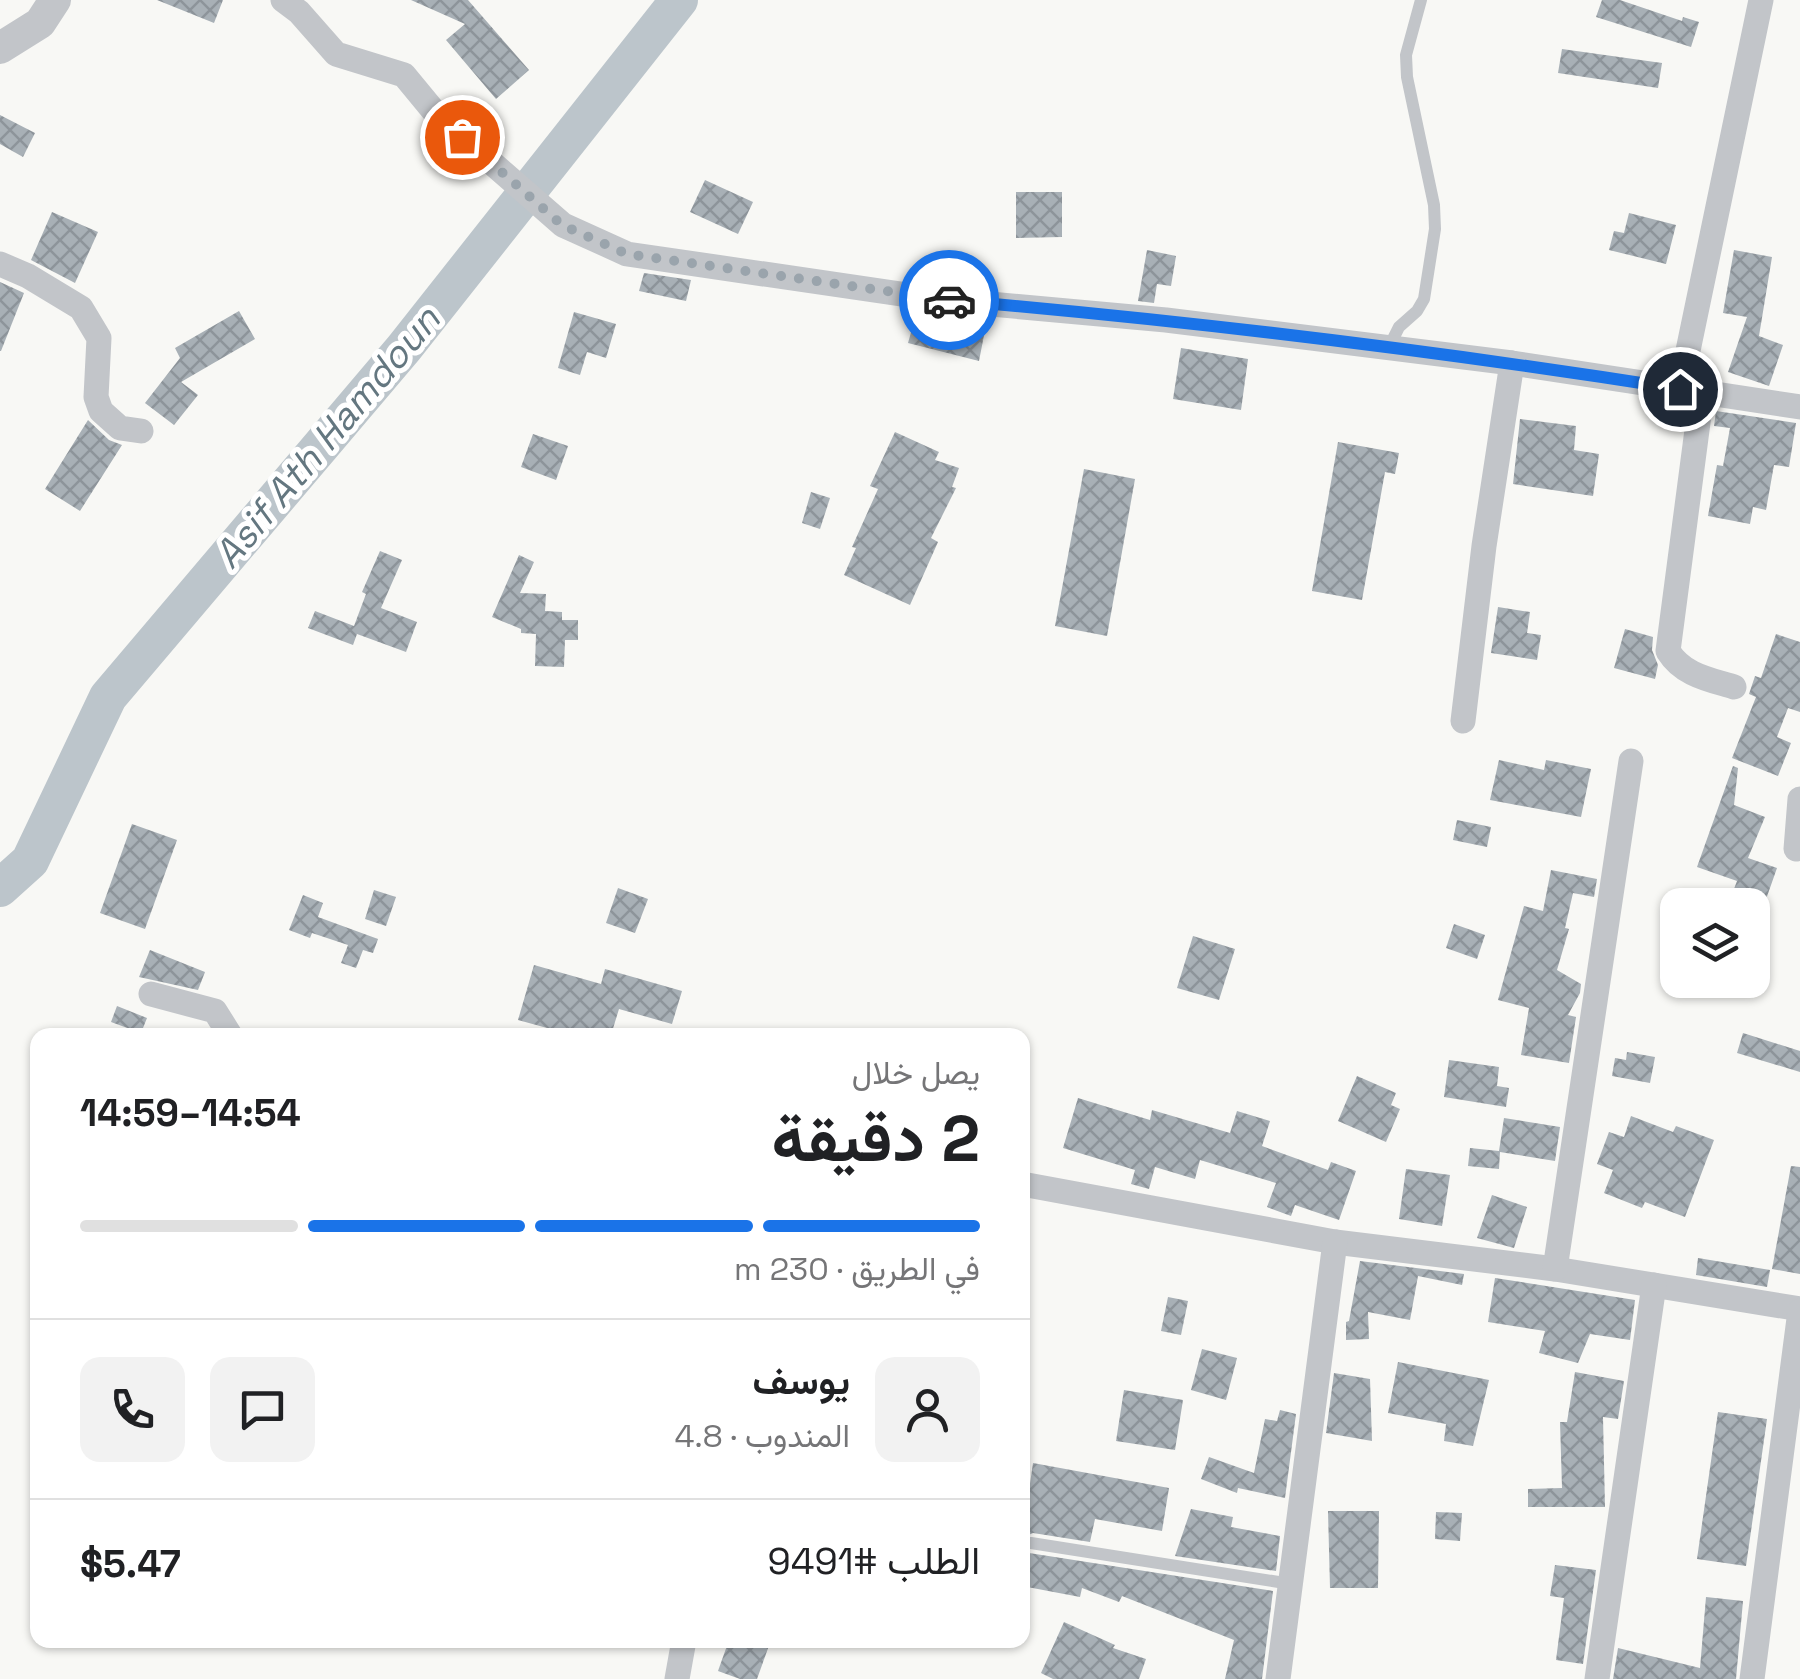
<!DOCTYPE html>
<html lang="ar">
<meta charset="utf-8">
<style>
:root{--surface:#fff;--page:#f2f2f2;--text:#202124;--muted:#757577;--line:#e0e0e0;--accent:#1a73e8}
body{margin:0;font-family:"Space Grotesk",Vazirmatn,sans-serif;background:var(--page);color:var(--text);direction:rtl;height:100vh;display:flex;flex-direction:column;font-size:38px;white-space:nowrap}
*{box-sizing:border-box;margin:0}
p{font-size:32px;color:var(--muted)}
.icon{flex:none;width:55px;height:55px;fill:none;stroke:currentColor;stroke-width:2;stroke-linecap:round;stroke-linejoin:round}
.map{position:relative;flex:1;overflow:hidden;direction:ltr}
.side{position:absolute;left:30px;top:1028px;width:1000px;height:620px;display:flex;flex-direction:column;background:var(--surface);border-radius:20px;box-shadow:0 2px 8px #0004;direction:rtl}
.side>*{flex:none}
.tools{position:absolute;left:1660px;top:888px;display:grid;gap:20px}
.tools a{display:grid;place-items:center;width:110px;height:110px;border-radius:20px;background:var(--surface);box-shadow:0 2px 8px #0004;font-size:50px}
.pin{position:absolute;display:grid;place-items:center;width:85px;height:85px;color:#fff;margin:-42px;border:5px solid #fff;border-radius:50%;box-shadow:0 2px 10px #0007}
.courier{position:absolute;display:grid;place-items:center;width:100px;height:100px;margin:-50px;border:8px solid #1a73e8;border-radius:50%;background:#fff;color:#222;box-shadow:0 2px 12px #0007}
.overview em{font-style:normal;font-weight:700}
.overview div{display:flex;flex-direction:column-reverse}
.overview{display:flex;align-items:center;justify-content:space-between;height:170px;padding:0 50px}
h1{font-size:65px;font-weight:700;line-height:75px}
.bar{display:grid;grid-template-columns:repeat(4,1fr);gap:15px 10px;align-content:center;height:120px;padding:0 50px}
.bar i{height:12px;border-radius:8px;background:var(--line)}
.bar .on{background:var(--accent)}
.bar p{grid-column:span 4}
.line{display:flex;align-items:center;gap:25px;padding:0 50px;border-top:2px solid var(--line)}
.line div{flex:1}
.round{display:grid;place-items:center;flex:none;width:105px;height:105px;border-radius:20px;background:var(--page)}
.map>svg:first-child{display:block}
</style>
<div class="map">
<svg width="1800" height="1679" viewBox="0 0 1800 1679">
<defs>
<pattern id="building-cross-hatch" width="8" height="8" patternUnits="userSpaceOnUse" patternTransform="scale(2.5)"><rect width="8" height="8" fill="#a8b0b6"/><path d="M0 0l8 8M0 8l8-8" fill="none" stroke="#8d949a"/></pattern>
</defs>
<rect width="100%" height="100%" fill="#f8f8f5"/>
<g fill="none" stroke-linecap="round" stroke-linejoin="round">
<!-- river -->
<polyline stroke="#bcc5cb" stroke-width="38" points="0,888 30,861 108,697 404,348 679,0"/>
</g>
<!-- building -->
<g fill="url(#building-cross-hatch)">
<polygon points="157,0 223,0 214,23"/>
<polygon points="411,0 468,0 529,70 496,99 446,40 465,24"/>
<polygon points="1602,0 1620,0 1682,21 1683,17 1699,22 1691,47 1596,17"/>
<polygon points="1562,49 1662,63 1658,88 1558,73"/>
<polygon points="0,115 35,133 23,157 0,144"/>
<polygon points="705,180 753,202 738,234 690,212"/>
<polygon points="1016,192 1062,192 1062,237 1016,238"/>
<polygon points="52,212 98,232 75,283 31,260"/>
<polygon points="1629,213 1676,225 1666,264 1609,250 1614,231 1624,233"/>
<polygon points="1147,250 1176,256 1171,286 1157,284 1154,303 1138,301"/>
<polygon points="1734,250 1772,257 1759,336 1783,345 1769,386 1728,372 1747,317 1723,313"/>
<polygon points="644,273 691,280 686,301 639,291"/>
<polygon points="0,282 24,293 1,351 0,351"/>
<polygon points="239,311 255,339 181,382 198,395 174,425 145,403 180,358 175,348"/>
<polygon points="574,312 616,324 606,358 587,352 580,375 558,368"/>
<polygon points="916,315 935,320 936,315 987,320 979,361 908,343"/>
<polygon points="1181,348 1248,359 1241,410 1173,399"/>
<polygon points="1716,411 1796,423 1789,467 1774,465 1766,510 1753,507 1750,524 1708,516 1717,465 1723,466 1730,428 1714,426"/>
<polygon points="1520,419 1576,426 1574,450 1599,454 1593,496 1513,484"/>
<polygon points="88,420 109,440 122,445 80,511 45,489"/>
<polygon points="895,432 939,452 935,460 959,468 952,487 956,488 931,538 938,542 910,605 844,575 856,548 852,547 878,489 870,486"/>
<polygon points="533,434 568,446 556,480 521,467"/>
<polygon points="1338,442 1399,453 1395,474 1385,472 1362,600 1312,591"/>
<polygon points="1084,469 1135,479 1107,636 1055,626"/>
<polygon points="811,492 830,498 820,529 802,523"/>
<polygon points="380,551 402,560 381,608 417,622 406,652 357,634 353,645 308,628 315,611 354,626 366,594 362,592"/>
<polygon points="519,555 534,562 520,593 546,594 545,611 562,612 562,620 578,620 578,640 565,640 564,667 535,666 536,634 521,633 521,629 492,617"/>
<polygon points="1498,607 1530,612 1527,633 1541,635 1537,660 1491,653"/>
<polygon points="1625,629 1653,637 1652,650 1658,665 1655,679 1614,668"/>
<polygon points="1776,634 1800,642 1800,712 1788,708 1777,737 1791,743 1778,776 1732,758 1756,697 1749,694 1755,676 1761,678"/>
<polygon points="1499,760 1544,770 1546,760 1591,769 1581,817 1490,800"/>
<polygon points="1733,766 1738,768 1734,805 1765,817 1748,858 1777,868 1764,905 1728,905 1737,881 1697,867"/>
<polygon points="1457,820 1491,827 1487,847 1453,840"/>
<polygon points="132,824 177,840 145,929 100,913"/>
<polygon points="1551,870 1597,879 1594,897 1573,893 1565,928 1569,929 1557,970 1581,984 1580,993 1568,1015 1576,1017 1569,1063 1521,1055 1529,1008 1498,1000 1524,906 1543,911"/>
<polygon points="618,888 648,899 635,933 606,923"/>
<polygon points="374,890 396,897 386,926 365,919"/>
<polygon points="303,895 323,903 318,917 378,939 373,953 363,950 356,968 341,963 348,945 312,933 310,938 289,930"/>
<polygon points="1454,924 1485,935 1477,959 1446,948"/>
<polygon points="1193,936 1235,949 1219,1000 1177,988"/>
<polygon points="150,950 205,972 198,990 139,977"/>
<polygon points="534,965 601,984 605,969 682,991 672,1024 619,1009 611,1035 557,1035 558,1031 518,1020"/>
<polygon points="117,1006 147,1018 141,1033 111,1022"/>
<polygon points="1743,1033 1800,1051 1800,1072 1737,1053"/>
<polygon points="1627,1052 1655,1057 1650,1083 1612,1076 1615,1058 1626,1060"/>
<polygon points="1449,1060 1499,1067 1497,1086 1509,1088 1506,1107 1444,1097"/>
<polygon points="1357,1076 1396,1093 1391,1105 1400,1109 1386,1142 1338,1121"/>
<polygon points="1078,1098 1150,1120 1152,1110 1230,1133 1237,1111 1270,1121 1262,1146 1328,1170 1331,1162 1356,1171 1339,1220 1295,1205 1291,1216 1267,1207 1276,1183 1200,1160 1195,1179 1155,1167 1149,1189 1131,1184 1135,1170 1063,1148"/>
<polygon points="1631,1116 1673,1132 1676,1126 1714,1140 1685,1217 1645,1202 1642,1208 1604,1193 1613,1170 1597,1164 1609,1132 1624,1137"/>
<polygon points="1504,1118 1560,1127 1555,1161 1500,1152 1499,1169 1468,1166 1470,1148 1499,1151"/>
<polygon points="1791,1166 1800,1167 1800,1274 1772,1269"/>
<polygon points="1406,1169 1450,1175 1442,1226 1399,1219"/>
<polygon points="1492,1195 1527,1207 1514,1248 1477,1238"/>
<polygon points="1698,1258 1770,1270 1767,1287 1696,1275"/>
<polygon points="1360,1261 1464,1274 1462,1285 1418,1276 1410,1320 1368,1312 1369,1339 1346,1340 1346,1322 1349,1321"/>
<polygon points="1495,1278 1635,1300 1630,1340 1590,1334 1578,1363 1539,1353 1545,1331 1488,1322"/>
<polygon points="1168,1297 1188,1301 1181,1335 1161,1331"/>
<polygon points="1202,1349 1237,1358 1226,1400 1191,1390"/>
<polygon points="1398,1362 1489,1380 1473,1446 1444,1441 1446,1424 1388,1413"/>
<polygon points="1575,1372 1624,1381 1618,1419 1603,1417 1605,1507 1528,1507 1528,1489 1562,1488 1560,1422 1567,1422"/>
<polygon points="1334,1373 1370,1379 1372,1441 1326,1433"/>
<polygon points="1124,1390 1183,1400 1175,1450 1116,1441"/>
<polygon points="1280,1410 1296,1414 1285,1498 1238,1488 1237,1493 1201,1479 1209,1457 1254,1473 1265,1419 1277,1421"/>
<polygon points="1718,1412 1767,1419 1746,1566 1697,1559"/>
<polygon points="1033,1463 1169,1488 1162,1531 1095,1519 1090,1542 1033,1533 1022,1538"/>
<polygon points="1191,1509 1233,1517 1231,1527 1280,1536 1276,1571 1175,1556"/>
<polygon points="1328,1511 1379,1511 1378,1588 1330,1588"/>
<polygon points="1436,1512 1462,1513 1460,1541 1435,1539"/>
<polygon points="1022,1548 1029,1553 1273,1591 1262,1679 1225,1679 1234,1640 1122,1596 1119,1602 1082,1588 1080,1597 1022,1586"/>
<polygon points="1555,1565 1596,1570 1583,1664 1556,1660 1564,1598 1550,1596"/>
<polygon points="1706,1597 1743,1601 1736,1679 1613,1679 1618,1648 1700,1668"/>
<polygon points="1064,1622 1115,1645 1113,1648 1146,1659 1139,1679 1053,1679 1041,1673"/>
<polygon points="729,1640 771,1640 757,1679 740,1679 718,1671"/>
</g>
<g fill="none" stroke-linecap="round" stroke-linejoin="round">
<!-- service -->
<g stroke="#c2c5c9" stroke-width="12">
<polyline points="1389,347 1399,327 1417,311 1424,299 1435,229 1434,205 1407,77 1406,55 1421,0"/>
<polyline points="1031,1543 1291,1584"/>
</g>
<!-- minor -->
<g stroke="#c2c5c9" stroke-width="25">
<polyline points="283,0 299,12 336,54 404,75 437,115 563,225 627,254 935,299 1166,320 1512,363 1800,407"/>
<polyline points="0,264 28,276 81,308 99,338 96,397 101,411 120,428 141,431"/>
<polyline points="1680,389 1761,0"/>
<path d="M1702 392 1668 651C1683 675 1708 679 1734 687"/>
<polyline points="1463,721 1484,546 1512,363"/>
<polyline points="1796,849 1800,799"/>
<polyline points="151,994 215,1011 230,1035"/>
<polyline points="1022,1184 1335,1242 1555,1269 1800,1309"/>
<polyline points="1555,1269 1631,761"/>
<polyline points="677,1679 684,1640"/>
<polyline points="1278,1679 1335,1242"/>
<polyline points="1597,1679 1654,1285"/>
<polyline points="1752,1679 1800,1311"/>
</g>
<!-- tertiary -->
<polyline stroke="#c2c5c9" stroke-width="32" points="0,48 40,23 55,0"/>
</g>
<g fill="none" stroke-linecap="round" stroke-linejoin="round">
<!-- done -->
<polyline stroke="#9aa4ac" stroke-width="10" stroke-dasharray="0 18" points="462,137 562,225 627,254 949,300"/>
<!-- route -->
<path stroke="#1a73e8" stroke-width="12" d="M949 300C1194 321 1438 351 1680 389"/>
</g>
<g text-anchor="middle" stroke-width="10" stroke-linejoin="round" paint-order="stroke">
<!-- water labels -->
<g font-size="38" font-style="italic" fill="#647780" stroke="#fff">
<text transform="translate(327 437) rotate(-50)" y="13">Asif Ath Hamdoun</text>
</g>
</g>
</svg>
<div class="tools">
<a><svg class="icon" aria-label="layers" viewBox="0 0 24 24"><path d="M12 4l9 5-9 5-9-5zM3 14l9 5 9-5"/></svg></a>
</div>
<div class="pin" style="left:462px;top:137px;background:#ea580c"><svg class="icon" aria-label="bag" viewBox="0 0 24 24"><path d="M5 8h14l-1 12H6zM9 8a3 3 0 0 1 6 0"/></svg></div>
<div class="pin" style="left:1680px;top:389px;background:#1f2937"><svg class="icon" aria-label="home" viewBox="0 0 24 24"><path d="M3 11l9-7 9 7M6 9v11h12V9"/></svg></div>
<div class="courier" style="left:949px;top:300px"><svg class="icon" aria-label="car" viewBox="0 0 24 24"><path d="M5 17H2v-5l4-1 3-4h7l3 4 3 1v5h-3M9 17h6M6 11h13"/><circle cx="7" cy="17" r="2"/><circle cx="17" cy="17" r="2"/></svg></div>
<section class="side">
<div class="overview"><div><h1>2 دقيقة</h1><p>يصل خلال</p></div><em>14:54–14:59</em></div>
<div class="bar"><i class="on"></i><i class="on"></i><i class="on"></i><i></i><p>في الطريق · 230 m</p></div>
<div class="line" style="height:180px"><a class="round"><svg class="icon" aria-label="person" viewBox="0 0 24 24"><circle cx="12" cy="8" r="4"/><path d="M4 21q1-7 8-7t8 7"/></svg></a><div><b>يوسف</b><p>المندوب · 4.8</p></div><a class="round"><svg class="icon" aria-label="chat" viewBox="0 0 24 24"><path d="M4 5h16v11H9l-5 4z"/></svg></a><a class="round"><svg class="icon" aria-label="phone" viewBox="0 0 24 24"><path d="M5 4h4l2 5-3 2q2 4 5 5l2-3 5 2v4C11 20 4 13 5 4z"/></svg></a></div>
<div class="line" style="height:130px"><div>الطلب #9491</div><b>$5.47</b></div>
</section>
</div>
